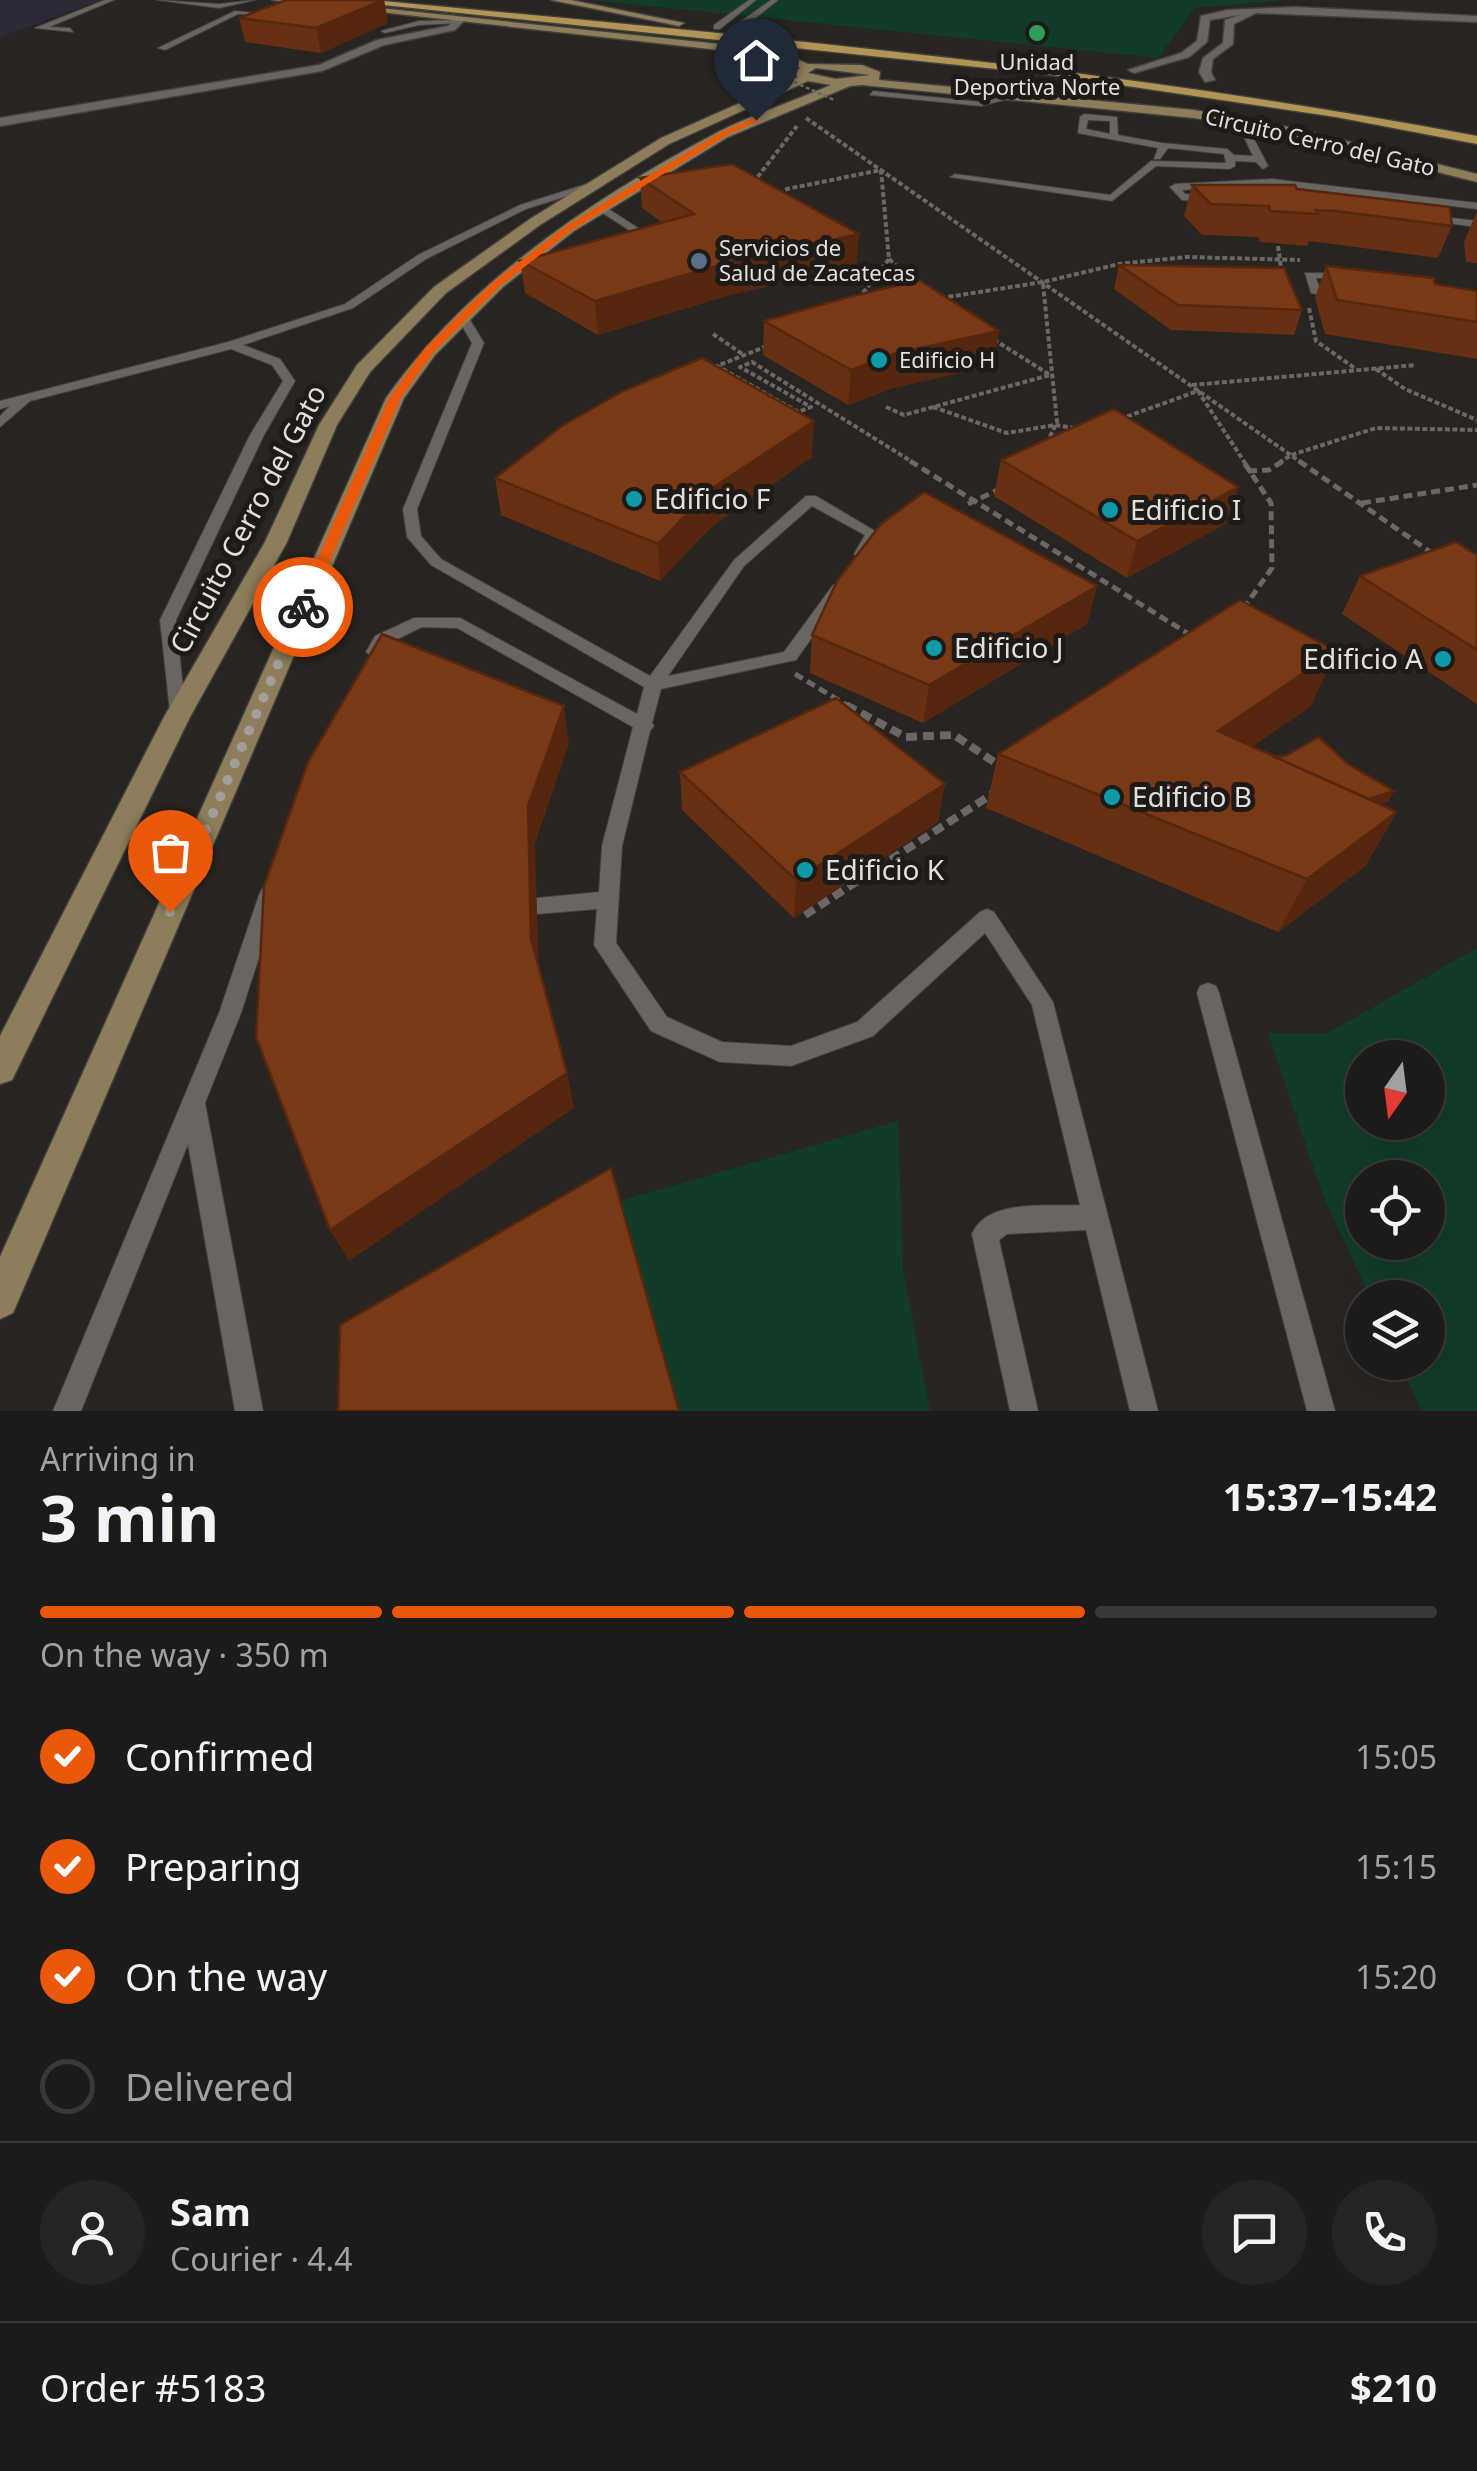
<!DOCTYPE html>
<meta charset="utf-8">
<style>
:root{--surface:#1d1b19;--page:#252422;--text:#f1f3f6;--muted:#a0a1a2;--line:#3b3938;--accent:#ea580c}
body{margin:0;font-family:"Noto Sans",sans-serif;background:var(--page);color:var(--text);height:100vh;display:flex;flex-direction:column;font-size:38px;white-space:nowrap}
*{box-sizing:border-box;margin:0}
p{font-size:32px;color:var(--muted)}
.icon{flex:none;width:55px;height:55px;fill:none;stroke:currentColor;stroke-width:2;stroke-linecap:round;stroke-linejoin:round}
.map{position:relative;height:1411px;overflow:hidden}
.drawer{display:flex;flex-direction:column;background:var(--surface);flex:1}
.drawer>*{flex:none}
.needle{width:65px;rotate:194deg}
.fabs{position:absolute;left:1345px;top:1040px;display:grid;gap:20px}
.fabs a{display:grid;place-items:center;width:100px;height:100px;border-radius:50%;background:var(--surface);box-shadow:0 10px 40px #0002,0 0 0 2px var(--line);font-size:50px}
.pin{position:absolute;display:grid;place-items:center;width:85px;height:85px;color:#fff;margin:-102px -42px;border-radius:50% 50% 50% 0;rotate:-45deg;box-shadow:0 0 10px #0007}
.pin .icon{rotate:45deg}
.courier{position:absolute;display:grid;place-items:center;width:100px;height:100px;margin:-50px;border:8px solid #ea580c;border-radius:50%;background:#fff;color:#222;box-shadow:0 2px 12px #0007}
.headline em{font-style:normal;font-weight:700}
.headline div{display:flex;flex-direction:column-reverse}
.headline{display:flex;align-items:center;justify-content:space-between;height:170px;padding:0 40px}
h1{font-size:65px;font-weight:700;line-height:75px}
.bar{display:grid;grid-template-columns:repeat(4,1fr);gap:15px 10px;align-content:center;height:120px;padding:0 40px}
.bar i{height:12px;border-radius:8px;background:var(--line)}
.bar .active{background:var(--accent)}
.bar p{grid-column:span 4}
.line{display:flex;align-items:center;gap:25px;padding:0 40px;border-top:2px solid var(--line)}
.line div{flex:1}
.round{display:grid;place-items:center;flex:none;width:105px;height:105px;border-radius:52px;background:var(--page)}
ol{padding:0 40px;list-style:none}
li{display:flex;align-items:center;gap:30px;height:110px}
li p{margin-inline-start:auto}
li .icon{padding:10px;border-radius:50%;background:var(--accent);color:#fff;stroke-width:4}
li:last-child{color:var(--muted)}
li i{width:55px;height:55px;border:5px solid var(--line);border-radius:50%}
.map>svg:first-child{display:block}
</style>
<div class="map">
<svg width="1477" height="1411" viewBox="0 0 1477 1411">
<rect width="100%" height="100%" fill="#272421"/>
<!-- commercial -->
<polygon fill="#2d2939" points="0,0 101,0 0,37"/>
<!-- green -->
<g fill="#113c27" fill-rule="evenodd">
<polygon points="590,0 1284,0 1195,8 1158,58"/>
<path d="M1477 948V1411H1422L1399 1363 1428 1362V1298L1370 1297 1324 1198 1268 1033H1328ZM1362 1058H1428V1122H1362ZM1362 1178H1428V1242H1362Z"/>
<polygon points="898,1121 903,1269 930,1411 674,1411 616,1202"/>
</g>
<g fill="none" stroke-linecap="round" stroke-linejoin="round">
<defs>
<g id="lane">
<polygon points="105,0 114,0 49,27 70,28 73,32 35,28"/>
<polygon points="157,0 219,4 255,0 219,8"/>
<polygon points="749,0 756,0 720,29 714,29 714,25"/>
<polygon points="771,0 778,0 739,31 733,31 733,27"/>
<polygon points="235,11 275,15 238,14 165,50 158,48"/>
<polygon points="458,20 460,23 419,25 385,33 381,31 419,21"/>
<polygon points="873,91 981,102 1019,93 1023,95 981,106 870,95"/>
<path d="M1084 114 1117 117 1118 135 1162 143 1227 149 1234 155 1253 156 1237 122 1244 120 1268 166 1263 169 1256 162 1235 161V166L1230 169 1156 166 1112 201 950 177 955 174 1110 195 1151 161 1226 163 1224 154 1168 148 1160 159H1154L1158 148 1078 133 1080 117ZM1088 120 1110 121V134L1086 129Z"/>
<polygon points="1272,179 1477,203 1477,209 1272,185 1182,190 1185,194 1213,196 1218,199 1213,202 1182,200 1170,187 1175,184"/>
<polygon points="596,181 599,182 599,186 526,209 426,259 353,308 243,345 280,359 295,381 264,435 176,620 186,717 177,723 171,721 160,620 250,435 283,381 272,365 231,349 30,401 0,427 0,416 10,406 0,409 0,401 228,342 345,304 418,255 520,205"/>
<polygon points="601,205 604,206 655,239 646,241 598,210 596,208"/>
<polygon points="1428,215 1477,221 1477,227 1424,220 1424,216"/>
<polygon points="1305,273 1347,273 1347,277 1343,278 1316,278 1320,289 1341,295 1341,299 1311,293"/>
<path d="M459 315H467L484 343 417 509 421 536 441 559 650 676 734 560 806 496H816L880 534 867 557H857L854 554 865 535 812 506 744 566 668 676 784 652 833 585H845L847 588 796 660 661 689 652 723 654 726 650 731 622 846 616 943 667 1017 722 1042 791 1046 857 1022 980 912 987 909 994 912 1053 1002 1158 1411H1130L1086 1230 1007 1234 999 1240 1038 1411H1010L972 1234C987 1198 1048 1207 1080 1205L1032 1005 985 933 873 1036 791 1066 720 1062 651 1031 594 945 597 909 537 914 530 912 527 906 530 900 537 898 599 892 602 846 633 727 457 628 422 627 387 644 380 656 374 658 366 652 375 636 414 618H460L637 714 644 687 431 565 407 537 403 509 472 343 457 317Z"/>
<polygon points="269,887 276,889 279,895 241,1013 205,1103 263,1411 235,1411 188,1144 81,1411 53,1411 219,1013 259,895 262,889"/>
<polygon points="1208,983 1216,986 1219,993 1335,1411 1307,1411 1197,993 1200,986"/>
</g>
<g id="street">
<polygon points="1295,7 1477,16 1477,22 1256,13 1234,24 1233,44 1213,59 1211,72 1215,80 1205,82 1199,72 1203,58 1223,43 1225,20 1240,15 1210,20 1207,42 1189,57 1134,73 1128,70 1181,53 1197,41 1201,16 1227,10"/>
<polygon points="453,15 463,22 455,30 384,45 322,71 0,126 0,118 319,65 377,40 448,26 452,22 448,18"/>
</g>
<g id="secondary">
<path d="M272 0H304L775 50 808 64 862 65 880 72 879 80 1194 110 1299 129 1477 174V182L1299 137 1194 118 862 85 850 86 728 137 574 231 503 287 435 355 404 398 13 1313 0 1319V1257L386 398C469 281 592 199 718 132 754 114 794 101 831 85L808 81 669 144 540 225 446 293 370 372 337 425 287 542 190 717 12 1080 0 1084V1036L164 717 265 542 319 425 357 365 434 287 530 219 661 138 798 77 793 73 800 68 773 56ZM816 68 870 75 836 79 808 73Z"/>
<polygon points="551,0 571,0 684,23 679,26"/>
</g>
<path id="primary" d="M336 0H372C742 35 1111 67 1477 136V144L1336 117 1053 75Z"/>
</defs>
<!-- lane casing -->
<use href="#lane" stroke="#42403d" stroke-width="2"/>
<!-- street casing -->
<use href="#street" stroke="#42403d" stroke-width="3"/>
<!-- secondary casing -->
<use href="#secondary" stroke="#42403d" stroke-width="3"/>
<!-- primary casing -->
<use href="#primary" stroke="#42403d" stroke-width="3"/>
<!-- path-far2 -->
<g stroke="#6a6764" stroke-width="4" stroke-dasharray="5 2.5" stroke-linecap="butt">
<polyline points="806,118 1302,463"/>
<polyline points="753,183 797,126"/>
<polyline points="779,194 787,189 881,170 889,259 860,297"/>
<polyline points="1278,246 1282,275"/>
<polyline points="889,259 918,286"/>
<polyline points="1043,284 1057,422 1047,443"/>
<polyline points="941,298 1043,282 1119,264 1186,257 1300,260"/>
<polyline points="1309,308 1316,341 1356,369"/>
<polyline points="713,334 744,355"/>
<polyline points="767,346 717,366 798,412 811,407 740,367 752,362 914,463"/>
<polyline points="1376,369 1405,389 1477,420"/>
<polyline points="1192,385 1416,365"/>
<polyline points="886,407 904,415 1050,375 993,339"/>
<polyline points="933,407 1007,433 1055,425 1081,429"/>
<polyline points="1120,419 1198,391 1245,463"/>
<polyline points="1279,463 1291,455 1376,428 1477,430"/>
</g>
<!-- path-far1 -->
<g stroke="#6a6764" stroke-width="5" stroke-dasharray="9 5" stroke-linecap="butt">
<polyline points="910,461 1192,636"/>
<polyline points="1299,461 1436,556"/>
<polyline points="1248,471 1269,470 1283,461"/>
<polyline points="1362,503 1477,485"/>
<polyline points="968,504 1002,488"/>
<polyline points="1243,609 1272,568 1271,503 1243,461"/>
<polyline points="795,674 850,707"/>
</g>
<!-- path -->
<polyline stroke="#6a6764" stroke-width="8" stroke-dasharray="11 6" stroke-linecap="butt" points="846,705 906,737 954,735 1000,766"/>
<!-- lane -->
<use href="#lane" fill="#696561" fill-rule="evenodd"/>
<!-- street -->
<use href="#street" fill="#696561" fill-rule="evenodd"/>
<!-- secondary -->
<use href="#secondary" fill="#8d7d5b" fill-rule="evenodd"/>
<!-- primary -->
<use href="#primary" fill="#b29555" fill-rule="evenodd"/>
<!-- path-bridge-far1 -->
<polyline stroke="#6a6764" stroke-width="2.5" stroke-dasharray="4 2.5" stroke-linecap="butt" points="774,23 734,55 834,100"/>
<!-- path-bridge -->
<polyline stroke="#6a6764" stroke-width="8" stroke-dasharray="11 6" stroke-linecap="butt" points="805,915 994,793"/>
</g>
<!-- wall -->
<g fill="#683013">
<polygon points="384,0 388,23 321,53 245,42 239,18"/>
<polygon points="640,178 859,234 856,266 730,295 598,335 525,293 520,261 663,223 642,208"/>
<polygon points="1192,185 1297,189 1452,226 1438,258 1325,243 1309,241 1307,246 1260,242 1259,237 1202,235 1184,216"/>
<polygon points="1477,211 1477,263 1466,262 1464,242"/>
<polygon points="1119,265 1302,310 1294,335 1171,330 1114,289"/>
<polygon points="1326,266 1477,291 1477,359 1325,334 1315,298"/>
<polygon points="764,321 994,365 893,388 848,405 763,355"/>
<polygon points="812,457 712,526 660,581 501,515 495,478"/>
<polygon points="1001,460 1238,487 1225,524 1127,578 994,496"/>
<polygon points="1477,555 1477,704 1342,614 1360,576"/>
<polygon points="1097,586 1087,624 923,723 810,673 812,635"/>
<polygon points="1311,706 1253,746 1389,801 1380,804 1397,812 1365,866 1278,932 986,808 998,754"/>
<polygon points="680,772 945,784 938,822 794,918 682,810"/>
</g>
<!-- shaded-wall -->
<g fill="#55270f">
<polygon points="384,0 388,23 321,53 316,28"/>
<polygon points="859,234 856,266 730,295 598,335 595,301 730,262"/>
<polygon points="999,331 994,365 893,388 848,405 851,370 897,353"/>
<polygon points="814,421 812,457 712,526 660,581 658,544 711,489"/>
<polygon points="1238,487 1225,524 1127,578 1137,541"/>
<polygon points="1097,586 1087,624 923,723 929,685"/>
<polygon points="1336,651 1311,706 1196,786 1218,731"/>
<polygon points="564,706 569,744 535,844 539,975 531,938 528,806"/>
<polygon points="945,784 938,822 794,918 796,880"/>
<polygon points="1394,791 1389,801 1354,812 1360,802"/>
<polygon points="1397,812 1365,866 1278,932 1307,879"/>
<polygon points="567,1073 574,1108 349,1261 330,1230"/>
</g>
<!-- building -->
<g fill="#793816" stroke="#55270f" stroke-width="2.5">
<polygon points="286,0 383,0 316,28 239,18"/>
<polygon points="732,164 859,234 730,262 595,301 520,261 694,214 640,178"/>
<polygon points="1192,185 1295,185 1297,189 1450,207 1452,226 1336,211 1316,210 1318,214 1270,211 1269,206 1211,204"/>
<polygon points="1119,265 1284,268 1302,310 1178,305"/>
<polygon points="1326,266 1434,278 1435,284 1477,291 1477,322 1337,300"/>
<polygon points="919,280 999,331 897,353 851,370 764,321 845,298"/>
<polygon points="702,358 814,421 711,489 658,544 495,478 562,426 623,391"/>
<polygon points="1114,409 1238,487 1137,541 1001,460"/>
<polygon points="924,492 1097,586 929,685 812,635 837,581 881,524"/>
<polygon points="1456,542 1477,555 1477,650 1360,576"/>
<polygon points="1240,600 1336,651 1218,731 1397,812 1307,879 998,754"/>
<polygon points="382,634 564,706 528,806 531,938 567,1073 330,1230 256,1037 264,886 308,762"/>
<polygon points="836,698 945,784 796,880 680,772"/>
<polygon points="1319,737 1348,764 1394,791 1369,799 1275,757 1287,755"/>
<polygon points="611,1168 679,1411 338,1411 340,1325"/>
</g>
<!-- route -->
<polygon fill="#ea580c" points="754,118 760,120 727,135 572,230 500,286 433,353 401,398 310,607 298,610 296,607 389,398 425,348 493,282 566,226 721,132"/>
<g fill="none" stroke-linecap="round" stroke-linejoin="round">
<!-- done -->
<polyline stroke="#a19e9b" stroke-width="10" stroke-dasharray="0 18" points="170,912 303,607"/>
</g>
<!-- markers -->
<circle fill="#2e9e5b" stroke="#1e1a17" stroke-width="4" cx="1037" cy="33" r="10"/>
<circle fill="#5c6f8a" stroke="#1e1a17" stroke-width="4" cx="699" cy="261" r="10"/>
<g fill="#0f9aa8" stroke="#1e1a17" stroke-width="4">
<circle cx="879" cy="360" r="10"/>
<circle cx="634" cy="499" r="10"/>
<circle cx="1110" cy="510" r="10"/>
<circle cx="934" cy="648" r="10"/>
<circle cx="1443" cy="659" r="10"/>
<circle cx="1112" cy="797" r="10"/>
<circle cx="805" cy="870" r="10"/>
</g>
<g text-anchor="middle" stroke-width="10" stroke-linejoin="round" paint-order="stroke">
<!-- far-poi labels -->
<g font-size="22" fill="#e2e0dd" stroke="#1e1a17" text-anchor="start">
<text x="1037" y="70" text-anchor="middle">Unidad<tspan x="1037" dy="25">Deportiva Norte</tspan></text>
<text x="719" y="256">Servicios de<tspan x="719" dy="25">Salud de Zacatecas</tspan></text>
<text x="899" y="368">Edificio H</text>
</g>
<!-- far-street labels -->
<g font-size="22" fill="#e2e0dd" stroke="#1e1a17">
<text transform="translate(1320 142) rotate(13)" y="8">Circuito Cerro del Gato</text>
</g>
<!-- poi labels -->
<g font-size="28" fill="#e2e0dd" stroke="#1e1a17" text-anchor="start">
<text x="654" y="509">Edificio F</text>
<text x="1130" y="520">Edificio I</text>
<text x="954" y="658">Edificio J</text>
<text x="1423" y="669" text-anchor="end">Edificio A</text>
<text x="1132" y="807">Edificio B</text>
<text x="825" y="880">Edificio K</text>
</g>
<!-- street labels -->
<g font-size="28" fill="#e2e0dd" stroke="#1e1a17">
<text transform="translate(248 519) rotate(-62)" y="10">Circuito Cerro del Gato</text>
</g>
</g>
</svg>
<div class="fabs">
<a><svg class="needle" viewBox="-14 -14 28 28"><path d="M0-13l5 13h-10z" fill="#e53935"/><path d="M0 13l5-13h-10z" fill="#a0a1a2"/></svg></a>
<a><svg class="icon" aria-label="locate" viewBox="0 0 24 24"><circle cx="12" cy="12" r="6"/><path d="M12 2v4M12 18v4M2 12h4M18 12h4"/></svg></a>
<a><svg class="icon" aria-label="layers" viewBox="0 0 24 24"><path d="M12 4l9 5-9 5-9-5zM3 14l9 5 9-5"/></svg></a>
</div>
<div class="pin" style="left:170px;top:912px;background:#ea580c"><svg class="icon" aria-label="bag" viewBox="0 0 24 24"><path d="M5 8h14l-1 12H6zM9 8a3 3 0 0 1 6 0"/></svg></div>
<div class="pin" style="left:756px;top:120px;background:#1f2937"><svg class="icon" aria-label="home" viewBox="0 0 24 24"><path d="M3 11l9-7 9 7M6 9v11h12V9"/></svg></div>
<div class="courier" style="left:303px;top:607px"><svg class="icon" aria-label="bike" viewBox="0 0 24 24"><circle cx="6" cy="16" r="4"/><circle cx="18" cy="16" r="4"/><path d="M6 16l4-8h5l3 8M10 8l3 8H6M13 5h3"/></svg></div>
</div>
<section class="drawer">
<div class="headline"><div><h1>3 min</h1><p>Arriving in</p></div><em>15:37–15:42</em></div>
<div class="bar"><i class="active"></i><i class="active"></i><i class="active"></i><i></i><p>On the way · 350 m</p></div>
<ol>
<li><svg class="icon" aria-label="check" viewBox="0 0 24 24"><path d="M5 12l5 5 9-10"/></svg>Confirmed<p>15:05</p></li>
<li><svg class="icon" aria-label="check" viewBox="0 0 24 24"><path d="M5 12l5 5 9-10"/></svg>Preparing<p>15:15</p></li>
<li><svg class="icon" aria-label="check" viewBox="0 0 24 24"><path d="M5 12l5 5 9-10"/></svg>On the way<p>15:20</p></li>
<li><i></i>Delivered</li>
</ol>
<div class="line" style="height:180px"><a class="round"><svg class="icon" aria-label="person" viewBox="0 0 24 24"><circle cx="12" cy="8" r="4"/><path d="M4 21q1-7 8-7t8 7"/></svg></a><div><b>Sam</b><p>Courier · 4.4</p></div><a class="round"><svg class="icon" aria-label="chat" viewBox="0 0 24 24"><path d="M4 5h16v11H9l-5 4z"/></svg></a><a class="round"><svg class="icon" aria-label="phone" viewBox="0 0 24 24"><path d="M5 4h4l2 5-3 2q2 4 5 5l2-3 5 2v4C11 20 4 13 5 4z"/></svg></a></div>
<div class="line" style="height:130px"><div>Order #5183</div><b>$210</b></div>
</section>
